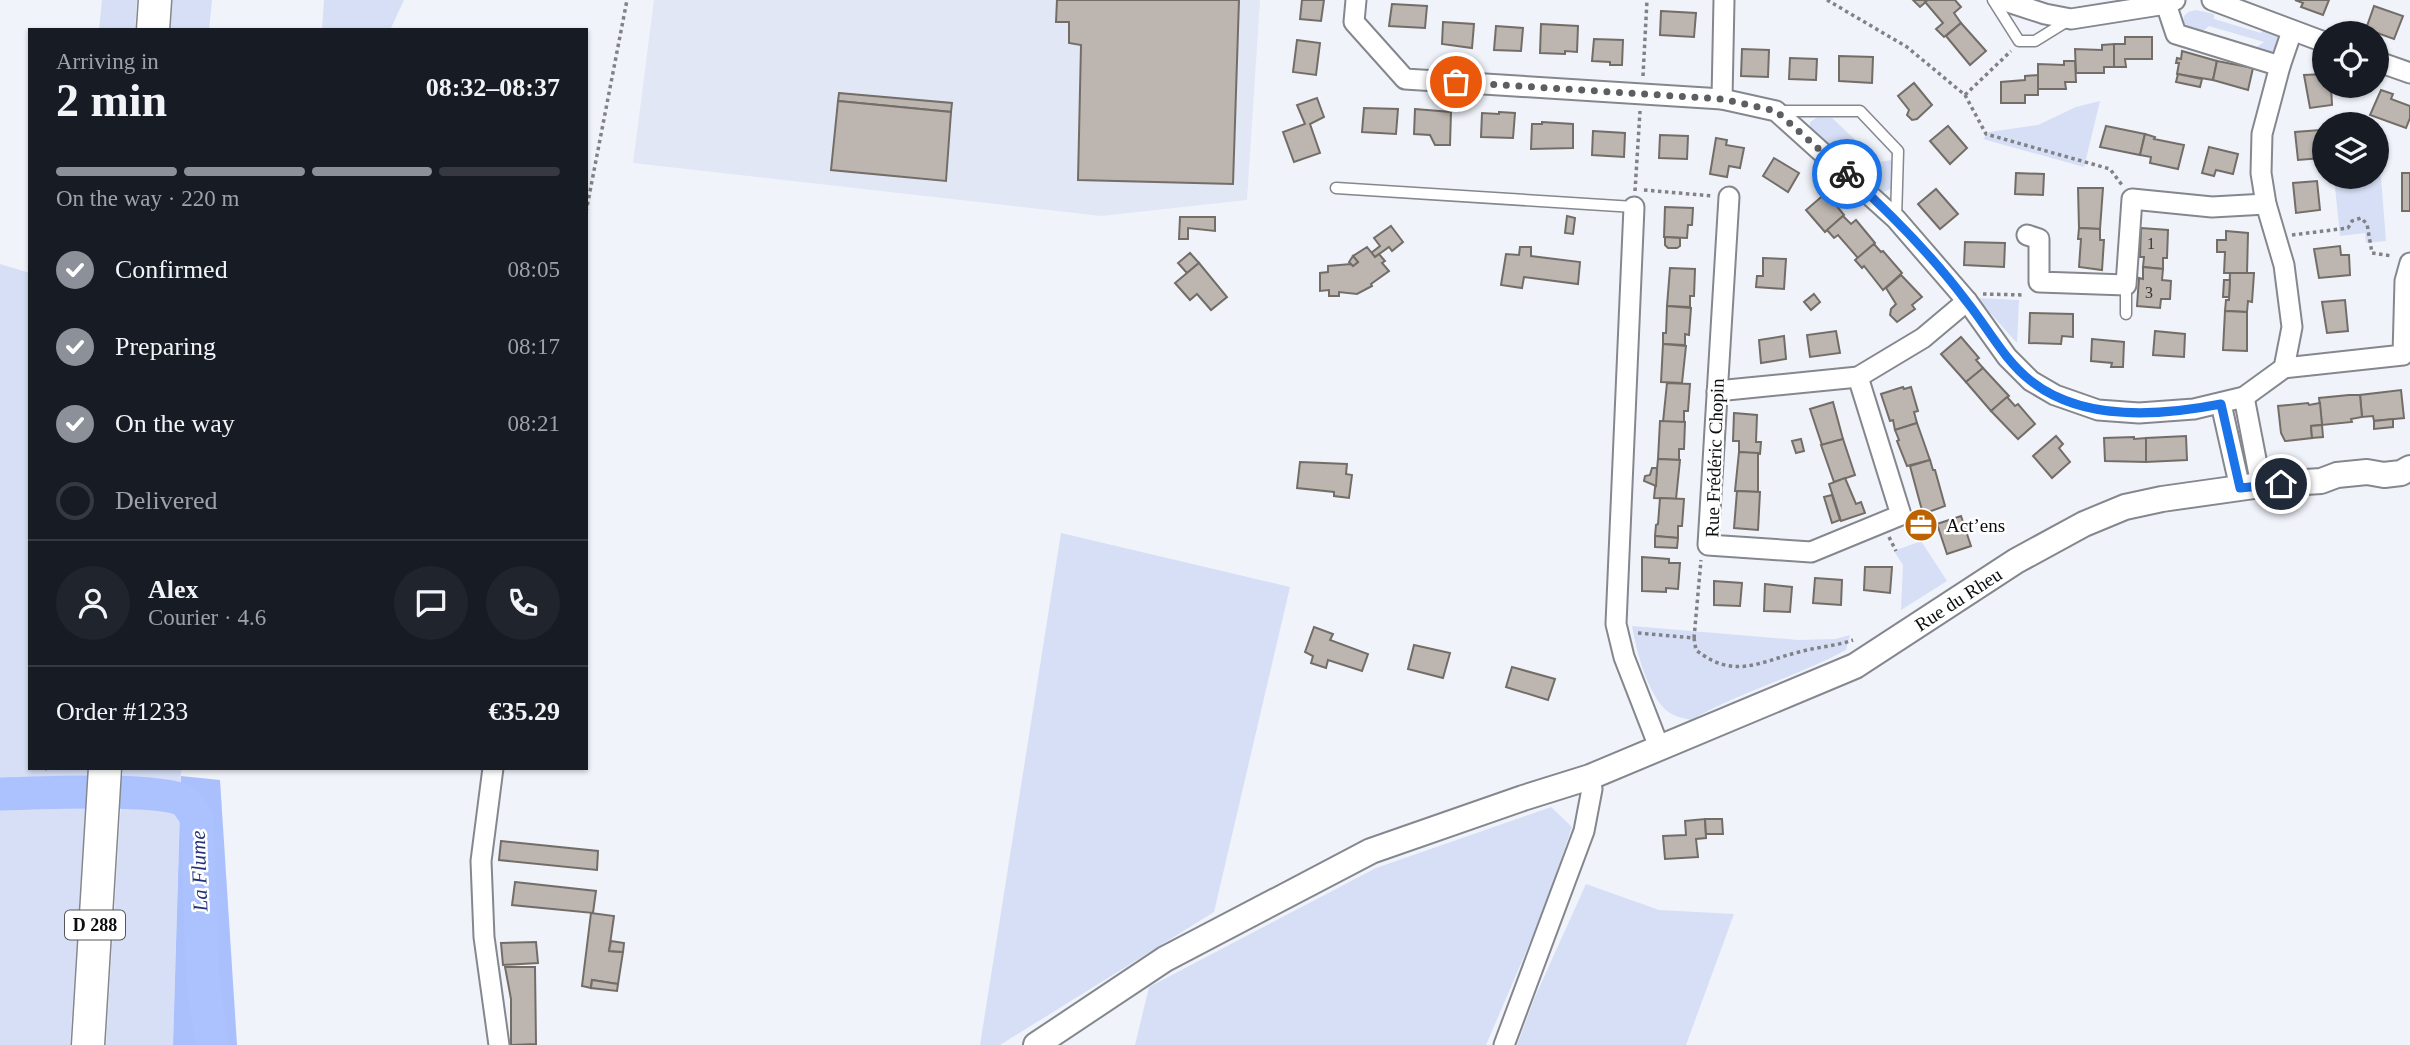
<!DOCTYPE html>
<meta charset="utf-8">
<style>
:root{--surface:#171b24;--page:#20242c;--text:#f1f3f6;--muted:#9ea1a6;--line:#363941;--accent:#8c9099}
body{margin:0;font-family:Georgia,serif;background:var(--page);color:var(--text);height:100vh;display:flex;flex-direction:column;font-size:26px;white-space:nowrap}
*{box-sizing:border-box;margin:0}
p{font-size:23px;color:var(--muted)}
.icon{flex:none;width:38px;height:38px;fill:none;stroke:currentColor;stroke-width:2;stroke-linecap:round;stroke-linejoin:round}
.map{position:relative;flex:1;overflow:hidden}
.sheet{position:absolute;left:28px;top:28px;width:560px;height:742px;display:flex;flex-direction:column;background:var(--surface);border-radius:0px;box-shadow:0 2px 5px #0004}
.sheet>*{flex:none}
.controls{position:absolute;left:2312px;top:21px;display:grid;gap:14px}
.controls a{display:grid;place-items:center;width:77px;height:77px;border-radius:50%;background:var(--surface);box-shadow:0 2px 5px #0004;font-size:35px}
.pin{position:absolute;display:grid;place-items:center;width:60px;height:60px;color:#fff;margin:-30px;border:4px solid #fff;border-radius:50%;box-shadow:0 2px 7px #0007}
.courier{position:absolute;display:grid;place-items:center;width:70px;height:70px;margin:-35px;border:5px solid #1a73e8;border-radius:50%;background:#fff;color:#222;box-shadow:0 2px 9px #0007}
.head em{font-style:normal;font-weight:800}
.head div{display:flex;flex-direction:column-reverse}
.head{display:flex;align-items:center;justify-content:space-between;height:119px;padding:0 28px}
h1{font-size:46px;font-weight:800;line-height:52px}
.bar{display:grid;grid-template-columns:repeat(4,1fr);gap:10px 7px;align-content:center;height:84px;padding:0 28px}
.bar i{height:9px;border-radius:5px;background:var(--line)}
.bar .on{background:var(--accent)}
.bar p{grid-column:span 4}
.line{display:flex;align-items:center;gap:18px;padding:0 28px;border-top:2px solid var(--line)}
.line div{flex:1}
.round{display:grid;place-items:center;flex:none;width:74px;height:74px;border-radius:37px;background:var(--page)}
ol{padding:0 28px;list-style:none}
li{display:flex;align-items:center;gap:21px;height:77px}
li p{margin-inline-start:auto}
li .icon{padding:7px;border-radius:50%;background:var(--accent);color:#fff;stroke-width:4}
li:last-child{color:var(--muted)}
li i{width:38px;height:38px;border:4px solid var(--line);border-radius:50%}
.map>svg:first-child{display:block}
</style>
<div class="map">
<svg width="2410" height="1045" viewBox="0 0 2410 1045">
<rect width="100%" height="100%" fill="#f0f3fa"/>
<!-- built -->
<polygon fill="#e1e7f5" points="654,0 1260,0 1247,200 1101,216 633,163"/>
<!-- green -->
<g fill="#d6dff5">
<polygon points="102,0 137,0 135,30 99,30"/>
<polygon points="171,0 212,0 209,30 169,30"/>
<polygon points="324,0 404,0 390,30 322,30"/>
<polygon points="2196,10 2214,14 2214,19 2261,33 2264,28 2277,32 2279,42 2276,50 2268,54 2253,50 2264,42 2209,26 2198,35 2183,29 2184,16 2188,12"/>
<polygon points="2100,101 2084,167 1983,139 1989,132 2038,125 2076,107"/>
<polygon points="1818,117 1832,118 1879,162 1891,160 1894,164 1893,188 1883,192 1874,191 1810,128 1810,122"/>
<polygon points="2377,165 2380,165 2386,241 2366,243 2365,233 2340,236 2334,177 2376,177"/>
<polygon points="0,264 30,273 30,768 88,768 70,1045 0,1045"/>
<polygon points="1977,298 2019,300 2017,343"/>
<polygon points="1061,533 1290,587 1214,912 1000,1045 980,1045"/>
<polygon points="1921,541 1947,581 1901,610 1903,565 1894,551"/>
<path d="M1632 626 1799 640 1835 639 1850 635 1846 650C1796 677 1741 691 1691 720 1684 718 1676 717 1670 713 1649 700 1636 650 1632 626Z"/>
<polygon points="123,768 181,768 173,1045 106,1045"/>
<polygon points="1551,807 1572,827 1543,912 1486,1045 1135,1045 1149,987 1376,868"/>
<polygon points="1586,884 1659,910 1734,914 1686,1045 1517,1045 1535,997"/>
</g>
<!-- forest -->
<polygon fill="#aac0fd" points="181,776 220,780 237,1045 173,1045"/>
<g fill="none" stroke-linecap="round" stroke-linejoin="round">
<!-- river -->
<path stroke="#acc2ff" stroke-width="33" d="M0 794C30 793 164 787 184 801 189 805 194 814 197 819L203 982 212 1045"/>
</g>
<!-- building -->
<g fill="#bcb5b0" stroke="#736d68" stroke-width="2">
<polygon points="1057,0 1239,0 1233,184 1078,180 1081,45 1069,43 1069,22 1056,22"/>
<polygon points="1302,0 1324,0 1321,21 1300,19"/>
<polygon points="1913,0 1928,0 1920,7"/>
<polygon points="1928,0 1955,0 1961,7 1954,13 1961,23 1944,37 1936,29 1943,23 1925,2"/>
<polygon points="2295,0 2329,0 2323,15 2301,7 2303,3"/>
<polygon points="1392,4 1427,6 1425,28 1389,26"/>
<polygon points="2374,6 2403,16 2394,39 2366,29"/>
<polygon points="1661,11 1696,13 1694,37 1660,35"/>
<polygon points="1443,22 1474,24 1472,48 1442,44"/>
<polygon points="1961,23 1986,51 1970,65 1946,36"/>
<polygon points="1541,24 1578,26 1577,52 1565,51 1565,54 1540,53"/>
<polygon points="1496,26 1523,28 1521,51 1494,50"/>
<polygon points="2125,37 2152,37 2152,59 2125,59 2126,67 2114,67 2114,44 2125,44"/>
<polygon points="1594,39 1623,40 1622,65 1610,65 1610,62 1592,61"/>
<polygon points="1297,40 1320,43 1316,75 1293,72"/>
<polygon points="2114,44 2114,67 2104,67 2104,73 2076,73 2075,49 2102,50 2102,45"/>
<polygon points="1742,49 1769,50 1768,77 1741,76"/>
<polygon points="2182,51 2217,61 2213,80 2177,74 2179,63 2176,63 2177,58 2181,59"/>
<polygon points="1839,56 1873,57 1872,83 1839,81"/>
<polygon points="1790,58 1817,59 1816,80 1789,79"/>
<polygon points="2064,61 2075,61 2076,82 2065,82 2066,89 2038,89 2038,64 2064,65"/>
<polygon points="2217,61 2253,68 2248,90 2213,80"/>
<polygon points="2178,74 2202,79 2200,87 2176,82"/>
<polygon points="2324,74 2324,86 2331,86 2332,105 2310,108 2304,75"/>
<polygon points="2038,75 2038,95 2025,95 2025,103 2001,103 2001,82 2025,80 2025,76"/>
<polygon points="1914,83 1932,105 1917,119 1912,120 1907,115 1909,110 1898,96"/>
<polygon points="2381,90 2393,94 2391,99 2410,106 2410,118 2406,128 2370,115"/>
<polygon points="839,93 952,103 951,112 838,101"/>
<polygon points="1317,98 1324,117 1310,124 1320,153 1294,162 1283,132 1305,124 1297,105"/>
<polygon points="838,101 951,112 946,181 831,170"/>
<polygon points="1364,108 1398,109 1396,134 1362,132"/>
<polygon points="1415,109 1451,112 1450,145 1435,145 1430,135 1414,134"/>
<polygon points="1499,112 1515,113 1513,138 1481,137 1482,113 1499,114"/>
<polygon points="1542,122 1573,124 1573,148 1531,149 1532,124 1542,124"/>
<polygon points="1948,126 1967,148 1950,164 1930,141"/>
<polygon points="2106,126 2145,134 2140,155 2100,147"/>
<polygon points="2320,130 2322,158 2298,160 2295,132"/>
<polygon points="1593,131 1625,133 1624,157 1592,155"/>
<polygon points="2145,134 2155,137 2154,139 2184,145 2178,169 2150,163 2151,157 2140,155"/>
<polygon points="1660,135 1688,136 1687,159 1659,158"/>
<polygon points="1716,138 1727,140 1726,145 1744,148 1740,168 1729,166 1727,177 1710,174"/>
<polygon points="2209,147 2238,154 2233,174 2216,170 2214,176 2202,173"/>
<polygon points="1774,158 1799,173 1788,192 1763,176"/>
<polygon points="2016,173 2044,174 2043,195 2015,194"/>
<rect x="2402" y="173" width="8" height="38"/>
<polygon points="2317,181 2320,210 2296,213 2293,183"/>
<polygon points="2078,188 2103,188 2100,229 2079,228"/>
<polygon points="1936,189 1958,214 1940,229 1918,204"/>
<polygon points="1826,193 1844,215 1825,232 1806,210"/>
<polygon points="1665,207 1693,208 1692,225 1688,225 1687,238 1664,237"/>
<polygon points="1567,216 1575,218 1573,234 1565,233"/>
<polygon points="1843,216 1851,224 1856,220 1875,243 1858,258 1838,235 1834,238 1827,230"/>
<polygon points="1180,217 1215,217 1215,231 1188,228 1188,239 1179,239"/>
<polygon points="1391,226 1403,242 1392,251 1389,247 1375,257 1371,253 1380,246 1374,238"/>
<polygon points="2079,228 2100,229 2100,240 2104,240 2102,270 2079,267 2081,239 2078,239"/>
<polygon points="2141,228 2168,230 2167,258 2163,258 2163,269 2143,267 2144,257 2140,257"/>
<polygon points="2226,231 2248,233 2247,273 2224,273 2225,252 2217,252 2217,240 2226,240"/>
<polygon points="1665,237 1680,238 1680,246 1677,248 1668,248 1665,245"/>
<polygon points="1965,242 2005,243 2004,267 1964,265"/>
<polygon points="1874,244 1881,252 1883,251 1902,273 1883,290 1864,266 1862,268 1855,260"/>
<polygon points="2340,246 2341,255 2349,255 2350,275 2319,278 2314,249"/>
<polygon points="1367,247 1375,257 1379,254 1385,261 1382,263 1389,271 1371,284 1372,286 1357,294 1339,292 1339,296 1329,296 1329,290 1320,291 1320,273 1328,272 1328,266 1351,264 1353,266 1358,262 1353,256"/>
<polygon points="1520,247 1531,247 1531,256 1580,262 1578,284 1524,277 1522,288 1501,285 1506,254 1519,255"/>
<polygon points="1190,253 1199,263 1187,273 1178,263"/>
<polygon points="1353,256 1358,262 1353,266 1349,262"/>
<polygon points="1763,258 1786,259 1784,289 1756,287 1757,276 1763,276"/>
<polygon points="1199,263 1227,297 1211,310 1197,294 1190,300 1175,283"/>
<polygon points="2143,267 2163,269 2162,280 2171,281 2170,299 2161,299 2160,308 2137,306 2139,278 2143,279"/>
<polygon points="1670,268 1695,269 1694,296 1690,296 1690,307 1667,306"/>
<polygon points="2230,273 2254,273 2252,302 2248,301 2247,312 2225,311 2226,300 2229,300"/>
<polygon points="1901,275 1922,297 1912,305 1915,309 1897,322 1890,315 1891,309 1896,304 1886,288"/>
<polygon points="2224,280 2230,280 2229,297 2223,297"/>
<polygon points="1814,294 1820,302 1811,310 1804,302"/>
<polygon points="2345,300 2348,331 2327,333 2322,302"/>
<polygon points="1667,306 1691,308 1689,335 1685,334 1685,345 1663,344 1663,333 1666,333"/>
<polygon points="2225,311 2247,312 2247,351 2223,350"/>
<polygon points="2030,313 2073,314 2073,337 2062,336 2061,344 2029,343"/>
<polygon points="1836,331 1840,353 1810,357 1807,335"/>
<polygon points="2155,331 2185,334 2184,357 2153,355"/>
<polygon points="1784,336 1786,359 1761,363 1759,340"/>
<polygon points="1961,337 1979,358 1976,360 1983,368 1966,382 1941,354"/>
<polygon points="2092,339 2124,342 2123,367 2111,367 2112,363 2091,361"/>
<polygon points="1663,344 1686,346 1682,383 1661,382"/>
<polygon points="1983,368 2009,396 1991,411 1966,382"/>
<polygon points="1667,383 1690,384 1688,411 1684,411 1684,422 1663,422"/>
<polygon points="1903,387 1904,389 1911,387 1918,411 1914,412 1917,423 1895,430 1893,420 1890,421 1881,394"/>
<polygon points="2401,390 2404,418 2374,421 2373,416 2362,417 2360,395"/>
<polygon points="2349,395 2360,395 2362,417 2351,419 2352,422 2322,425 2319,398"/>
<polygon points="2007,397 2015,406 2018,404 2035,424 2018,439 1991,411"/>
<polygon points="1833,402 1843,439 1822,445 1810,409"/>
<polygon points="2308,403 2309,405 2320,403 2322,425 2311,426 2312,438 2285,441 2281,433 2278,406"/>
<polygon points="1734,413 1757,415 1756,442 1761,442 1760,454 1739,452 1739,441 1733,441"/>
<polygon points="2393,419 2393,427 2374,429 2374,421"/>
<polygon points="1660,421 1685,422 1684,449 1679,449 1679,460 1658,459"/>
<polygon points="1917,423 1930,460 1907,466 1897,441 1899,440 1895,430"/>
<polygon points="2322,425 2323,437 2312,438 2311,426"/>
<polygon points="2056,436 2063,444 2059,448 2070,462 2052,478 2033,456"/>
<polygon points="2186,436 2187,460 2146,462 2146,438"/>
<polygon points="2134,437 2134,439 2146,438 2146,462 2105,461 2104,438"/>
<polygon points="1801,439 1804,451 1796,453 1792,441"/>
<polygon points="1843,439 1855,475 1834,482 1821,445"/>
<polygon points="1739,452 1758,453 1758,492 1735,491"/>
<polygon points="1658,459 1680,460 1676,499 1654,498"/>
<polygon points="1930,460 1933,470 1935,470 1945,506 1923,514 1910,466"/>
<polygon points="1300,462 1347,464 1346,474 1352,475 1349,498 1334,496 1334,492 1297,488"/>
<polygon points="1652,468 1657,468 1656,486 1644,481 1645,476 1650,475"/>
<polygon points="1845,478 1856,504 1861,502 1865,513 1841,521 1829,484"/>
<polygon points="1737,491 1760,492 1758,530 1734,528"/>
<polygon points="1832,495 1840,520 1832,523 1824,497"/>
<polygon points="1660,498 1684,499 1682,526 1678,526 1678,538 1655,536 1656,525 1658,524"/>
<polygon points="1961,516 1971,546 1947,554 1937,524"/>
<polygon points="1655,536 1678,538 1677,548 1655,547"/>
<polygon points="1642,557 1669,559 1669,563 1680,563 1678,589 1666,588 1666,592 1642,591"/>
<polygon points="1865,567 1892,567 1890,593 1864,590"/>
<polygon points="1815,578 1842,580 1841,605 1813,603"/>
<polygon points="1714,581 1742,583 1740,606 1714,605"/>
<polygon points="1765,584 1792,587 1790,612 1764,611"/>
<polygon points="1314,627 1333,634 1330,640 1368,654 1362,671 1328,660 1326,668 1311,663 1313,656 1305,652"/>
<polygon points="1414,645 1450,653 1443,678 1408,669"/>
<polygon points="1512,667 1555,679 1548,700 1506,687"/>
<polygon points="1705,819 1706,838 1696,839 1698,857 1665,859 1663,836 1686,835 1685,821"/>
<polygon points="1705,819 1722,819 1723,834 1706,834"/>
<polygon points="501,841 598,851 597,870 499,860"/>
<polygon points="515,882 596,891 593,913 512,905"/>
<polygon points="591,913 614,916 609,951 623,952 618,984 592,980 591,988 582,986"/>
<polygon points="611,941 624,943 623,952 609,951"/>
<polygon points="536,942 538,963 503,965 501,943"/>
<polygon points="505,967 535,967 536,1044 511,1045 511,999"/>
<polygon points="592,980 618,984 617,991 591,988"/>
</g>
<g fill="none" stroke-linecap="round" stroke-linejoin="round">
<defs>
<g id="service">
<polyline points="1993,0 2019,41 2035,41 2069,20"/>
<polyline points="1777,111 1860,111 1898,151 1896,219"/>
<polyline points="1336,188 1634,207"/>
<polyline points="2126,285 2126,314"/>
</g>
<g id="minor">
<polyline points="1356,0 1354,22 1405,79 1722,99 1776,111 1896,219 1967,301 2007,357 2031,381 2055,395 2098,410 2139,413 2194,409 2244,397 2284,368 2403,355 2405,281 2410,263"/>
<polyline points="2002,0 2045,14 2071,19 2166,4 2175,0"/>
<polyline points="2212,0 2324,42"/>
<polyline points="2166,4 2176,34 2280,66"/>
<polyline points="2376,61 2410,73"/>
<polyline points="1722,99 1724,0"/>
<polyline points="1729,197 1708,545 1811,552 1901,515 1858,377"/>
<polyline points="1634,207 1616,624 1624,657 1659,747"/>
<polyline points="2027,235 2039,239 2039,282 2126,285 2132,199 2212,207 2266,204"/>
<polyline points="2284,368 2292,327 2284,265 2266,204 2261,173 2262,134 2280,66 2292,31"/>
<polyline points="1717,391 1858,377 1923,338 1967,301"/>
<polyline points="2244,397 2261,485"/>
<polyline points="2221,404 2240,488"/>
<polyline points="493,768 481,861 484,937 499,1045"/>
<polyline points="1504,1045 1584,831 1592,789 1590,777"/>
</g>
<polyline id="tertiary" points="1036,1045 1165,959 1371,851 1523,798 1590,777 1855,666 2016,561 2084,524 2125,507 2162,499 2261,485 2321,481 2337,475 2367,472 2384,475 2401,473 2410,468"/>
<g id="primary">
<polyline points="153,30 155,0"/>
<polyline points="88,1045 105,768"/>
</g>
</defs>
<!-- service casing -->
<use href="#service" stroke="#84878d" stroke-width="13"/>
<!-- minor casing -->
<use href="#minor" stroke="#84878d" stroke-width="23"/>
<!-- tertiary casing -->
<use href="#tertiary" stroke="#84878d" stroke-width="28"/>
<!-- primary casing -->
<use href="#primary" stroke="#84878d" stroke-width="35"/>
<!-- path -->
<g stroke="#808287" stroke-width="3.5" stroke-dasharray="3.5 3.5" stroke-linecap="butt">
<polyline points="1827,0 1907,47 1965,95 1986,134 2110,169 2122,185"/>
<polyline points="1643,76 1647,0"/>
<polyline points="1965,95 2011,51"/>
<polyline points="1644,190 1713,196"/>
<polyline points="1635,191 1640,111"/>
<polyline points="586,212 627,0"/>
<polyline points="2292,235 2348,228 2352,221 2361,218 2367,224 2372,253 2392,256"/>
<polyline points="1983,294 2024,295"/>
<polyline points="1889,537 1896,551"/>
<path d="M1638 633 1694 638 1696 650C1734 680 1759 662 1799 652 1817 647 1836 646 1853 640"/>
<polyline points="1694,638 1701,560"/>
<polyline points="45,770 46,768"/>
</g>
<!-- service -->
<use href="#service" stroke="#fff" stroke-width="10"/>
<!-- minor -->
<use href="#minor" stroke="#fff" stroke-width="19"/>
<!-- tertiary -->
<use href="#tertiary" stroke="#fff" stroke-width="24"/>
<!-- primary -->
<use href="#primary" stroke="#fff" stroke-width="32"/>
</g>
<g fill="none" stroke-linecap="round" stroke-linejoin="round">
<!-- done -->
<polyline stroke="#5c5e61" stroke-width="7" stroke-dasharray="0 12.6" points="1456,82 1722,99 1776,111 1847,174"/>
<!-- route -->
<path stroke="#1a73e8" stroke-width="9" d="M1847 174C1890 213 1932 255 1967 302 1988 328 2004 360 2031 381 2083 422 2160 416 2221 404L2240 488 2281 484"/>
</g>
<!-- icons -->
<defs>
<symbol id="office-disc" viewBox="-11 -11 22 22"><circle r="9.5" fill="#bc6300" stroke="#fff"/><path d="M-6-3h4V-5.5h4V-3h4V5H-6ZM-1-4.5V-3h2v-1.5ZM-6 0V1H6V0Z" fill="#fff"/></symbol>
</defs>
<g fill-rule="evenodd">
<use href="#office-disc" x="1902" y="506" width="38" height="38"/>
</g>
<g text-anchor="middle" stroke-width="5" stroke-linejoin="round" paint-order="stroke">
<!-- number labels -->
<g font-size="16" fill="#383737">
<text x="2151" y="249">1</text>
<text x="2149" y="298">3</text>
</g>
<!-- shield labels -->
<rect fill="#fff" stroke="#555657" stroke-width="2" x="65" y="910.5" width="60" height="29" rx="5"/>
<g font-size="18" font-weight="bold" fill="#0c0d0f">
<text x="95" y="931">D 288</text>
</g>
<!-- street labels -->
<g font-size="19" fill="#0c0d0f" stroke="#fff">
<text transform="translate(1714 458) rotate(-88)" y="7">Rue Frédéric Chopin</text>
<text transform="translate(1958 599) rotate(-33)" y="7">Rue du Rheu</text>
</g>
<!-- poi labels -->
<g font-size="19" fill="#0c0d0f" stroke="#fff" text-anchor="start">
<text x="1946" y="532">Act’ens</text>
</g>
<!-- water labels -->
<g font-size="21" font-style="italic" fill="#213277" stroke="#fff">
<text transform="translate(199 871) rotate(-92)" y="7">La Flume</text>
</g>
</g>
</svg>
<div class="controls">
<a><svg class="icon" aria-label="locate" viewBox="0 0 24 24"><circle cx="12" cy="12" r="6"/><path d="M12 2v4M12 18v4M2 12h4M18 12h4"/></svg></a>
<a><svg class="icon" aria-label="layers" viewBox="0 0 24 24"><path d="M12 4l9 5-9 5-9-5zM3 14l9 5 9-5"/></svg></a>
</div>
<div class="pin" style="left:1456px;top:82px;background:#ea580c"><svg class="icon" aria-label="bag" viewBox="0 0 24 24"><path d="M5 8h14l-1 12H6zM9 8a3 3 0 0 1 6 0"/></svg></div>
<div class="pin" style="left:2281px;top:484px;background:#1f2937"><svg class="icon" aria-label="home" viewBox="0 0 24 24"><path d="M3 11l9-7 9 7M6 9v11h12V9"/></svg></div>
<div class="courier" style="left:1847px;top:174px"><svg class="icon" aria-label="bike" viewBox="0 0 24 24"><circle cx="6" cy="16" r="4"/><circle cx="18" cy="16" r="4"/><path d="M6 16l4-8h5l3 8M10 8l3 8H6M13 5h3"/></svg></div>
<section class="sheet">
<div class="head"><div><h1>2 min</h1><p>Arriving in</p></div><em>08:32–08:37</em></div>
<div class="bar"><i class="on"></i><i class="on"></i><i class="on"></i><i></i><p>On the way · 220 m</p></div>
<ol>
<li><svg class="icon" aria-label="check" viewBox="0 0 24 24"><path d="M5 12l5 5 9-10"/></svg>Confirmed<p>08:05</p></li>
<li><svg class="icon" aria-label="check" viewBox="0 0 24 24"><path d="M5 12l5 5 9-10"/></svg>Preparing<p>08:17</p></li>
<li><svg class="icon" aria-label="check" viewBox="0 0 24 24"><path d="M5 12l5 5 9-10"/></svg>On the way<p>08:21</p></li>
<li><i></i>Delivered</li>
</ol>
<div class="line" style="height:126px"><a class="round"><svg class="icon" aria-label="person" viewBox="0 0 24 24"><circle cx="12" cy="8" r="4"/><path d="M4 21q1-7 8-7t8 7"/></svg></a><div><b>Alex</b><p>Courier · 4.6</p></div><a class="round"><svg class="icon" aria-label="chat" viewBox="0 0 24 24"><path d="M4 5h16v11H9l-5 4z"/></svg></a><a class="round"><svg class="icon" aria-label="phone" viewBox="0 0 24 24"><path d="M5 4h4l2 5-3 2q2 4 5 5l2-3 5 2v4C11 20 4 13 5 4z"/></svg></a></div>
<div class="line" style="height:91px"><div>Order #1233</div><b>€35.29</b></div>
</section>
</div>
